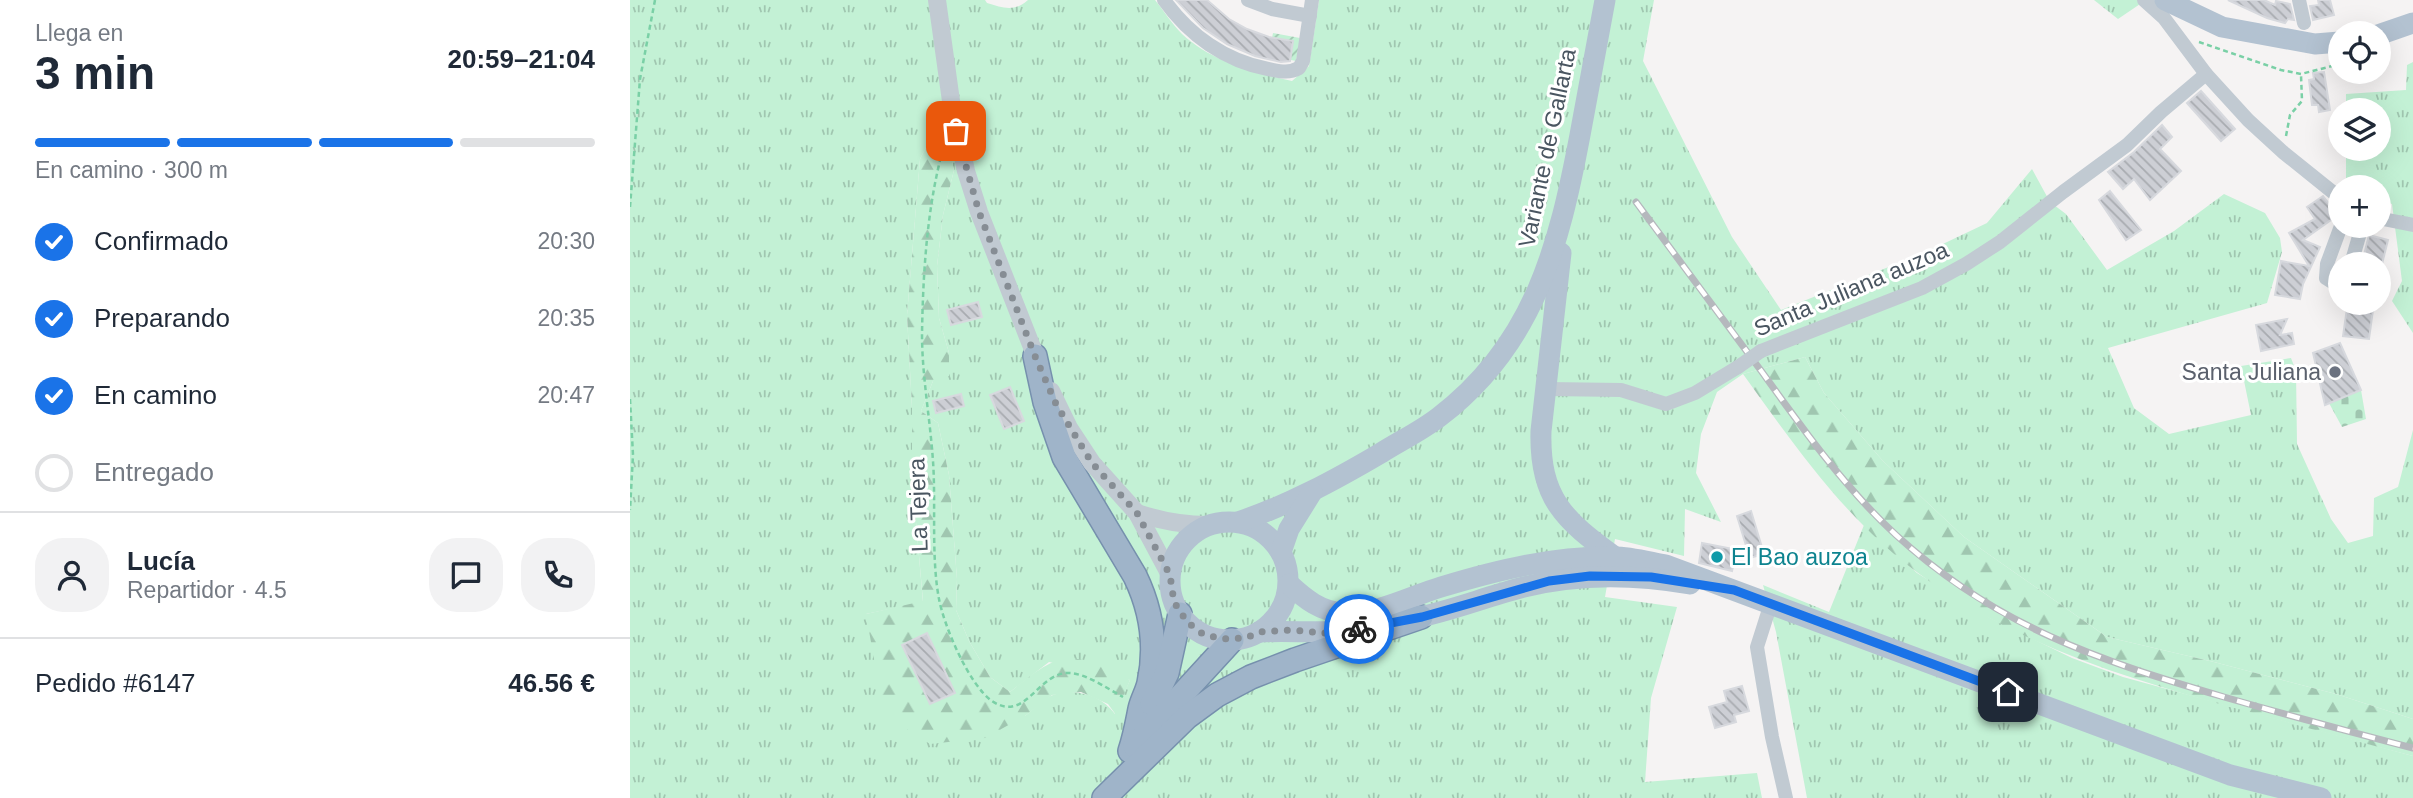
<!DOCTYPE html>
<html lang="es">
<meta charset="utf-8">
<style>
:root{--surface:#fff;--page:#f2f2f3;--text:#1f2937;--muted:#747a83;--line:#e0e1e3;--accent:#1a73e8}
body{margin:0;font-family:Arial,sans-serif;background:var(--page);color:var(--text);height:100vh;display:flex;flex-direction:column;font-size:26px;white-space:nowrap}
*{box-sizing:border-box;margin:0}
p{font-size:23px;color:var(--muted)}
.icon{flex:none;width:38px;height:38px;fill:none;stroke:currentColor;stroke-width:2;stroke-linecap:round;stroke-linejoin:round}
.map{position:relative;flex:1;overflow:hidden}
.side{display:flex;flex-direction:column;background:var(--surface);width:630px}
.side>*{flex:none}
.tools{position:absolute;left:1698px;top:21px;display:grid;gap:14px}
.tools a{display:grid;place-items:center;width:63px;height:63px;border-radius:50%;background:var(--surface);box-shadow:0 7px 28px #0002;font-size:35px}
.pin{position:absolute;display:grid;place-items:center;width:60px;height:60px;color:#fff;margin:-30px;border-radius:14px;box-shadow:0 4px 10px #0006}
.courier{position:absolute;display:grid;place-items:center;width:70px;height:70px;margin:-35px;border:5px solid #1a73e8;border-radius:50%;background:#fff;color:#222;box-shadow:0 2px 9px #0007}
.overview em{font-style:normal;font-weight:700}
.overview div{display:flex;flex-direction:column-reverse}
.overview{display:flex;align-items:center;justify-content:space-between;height:119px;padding:0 35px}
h1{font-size:46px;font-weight:700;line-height:52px}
.bar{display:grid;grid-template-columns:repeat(4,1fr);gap:10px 7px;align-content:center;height:84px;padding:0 35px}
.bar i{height:9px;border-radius:5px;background:var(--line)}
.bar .on{background:var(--accent)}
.bar p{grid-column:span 4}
.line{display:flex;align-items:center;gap:18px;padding:0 35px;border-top:2px solid var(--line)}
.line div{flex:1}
.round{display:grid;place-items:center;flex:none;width:74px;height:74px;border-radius:28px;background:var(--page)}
ol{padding:0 35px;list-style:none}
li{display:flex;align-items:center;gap:21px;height:77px}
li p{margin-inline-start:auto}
li .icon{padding:7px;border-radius:50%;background:var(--accent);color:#fff;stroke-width:4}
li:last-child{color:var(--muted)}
li i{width:38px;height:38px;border:4px solid var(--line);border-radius:50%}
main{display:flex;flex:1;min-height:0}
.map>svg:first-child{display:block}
</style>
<main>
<section class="side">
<div class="overview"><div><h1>3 min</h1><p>Llega en</p></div><em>20:59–21:04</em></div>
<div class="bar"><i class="on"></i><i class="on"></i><i class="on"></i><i></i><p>En camino · 300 m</p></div>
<ol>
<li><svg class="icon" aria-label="check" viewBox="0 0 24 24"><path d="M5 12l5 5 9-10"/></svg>Confirmado<p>20:30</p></li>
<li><svg class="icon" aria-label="check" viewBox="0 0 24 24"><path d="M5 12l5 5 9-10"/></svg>Preparando<p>20:35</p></li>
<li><svg class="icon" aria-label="check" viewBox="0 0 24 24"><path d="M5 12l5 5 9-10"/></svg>En camino<p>20:47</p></li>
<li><i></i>Entregado</li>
</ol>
<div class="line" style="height:126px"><a class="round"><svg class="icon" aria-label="person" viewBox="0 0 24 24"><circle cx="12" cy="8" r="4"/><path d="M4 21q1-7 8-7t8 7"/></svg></a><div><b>Lucía</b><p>Repartidor · 4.5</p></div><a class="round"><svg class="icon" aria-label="chat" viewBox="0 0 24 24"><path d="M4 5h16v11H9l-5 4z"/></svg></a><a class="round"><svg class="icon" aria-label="phone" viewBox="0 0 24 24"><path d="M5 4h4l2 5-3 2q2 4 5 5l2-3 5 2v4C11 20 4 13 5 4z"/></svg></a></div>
<div class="line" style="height:91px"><div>Pedido #6147</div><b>46.56 €</b></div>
</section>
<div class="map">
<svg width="1783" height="798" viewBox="0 0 1783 798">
<defs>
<pattern id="grass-tufts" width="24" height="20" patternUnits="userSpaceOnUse" patternTransform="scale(1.75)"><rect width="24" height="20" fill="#c3f1d5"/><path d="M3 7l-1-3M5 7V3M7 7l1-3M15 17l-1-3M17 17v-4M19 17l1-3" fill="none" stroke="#a0c6b0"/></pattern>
<pattern id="forest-firs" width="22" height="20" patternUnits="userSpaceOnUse" patternTransform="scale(1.75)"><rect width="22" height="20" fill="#c3f1d5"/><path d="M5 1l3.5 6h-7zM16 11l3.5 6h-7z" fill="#a0c6b0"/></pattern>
<pattern id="cemetery-stones" width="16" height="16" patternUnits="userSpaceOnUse" patternTransform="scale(1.75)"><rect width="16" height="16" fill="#c3f1d5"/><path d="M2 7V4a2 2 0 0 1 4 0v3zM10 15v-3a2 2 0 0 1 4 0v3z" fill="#a0c6b0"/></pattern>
<pattern id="garden-furrows" width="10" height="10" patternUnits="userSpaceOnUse" patternTransform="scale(1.75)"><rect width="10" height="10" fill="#c3f1d5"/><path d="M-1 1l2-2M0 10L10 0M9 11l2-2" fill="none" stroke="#a0c6b0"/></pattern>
<pattern id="building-back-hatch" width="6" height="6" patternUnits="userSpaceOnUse" patternTransform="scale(1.75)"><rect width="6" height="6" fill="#cdcfd5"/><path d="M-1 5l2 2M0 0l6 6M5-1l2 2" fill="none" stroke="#a8abb0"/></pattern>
</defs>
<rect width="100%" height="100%" fill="#f5f3f3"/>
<!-- grass -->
<g fill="url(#grass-tufts)" fill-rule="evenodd">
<path d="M0 0H355L357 3C373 8 385 12 398 0H525C534 11 542 24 552 34 582 62 624 72 662 81L679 66 689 0H1024L1013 61 1102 237 1151 310 1296 252 1357 223 1402 169 1420 202 1436 214 1477 270 1544 231 1594 194 1635 213 1650 238 1652 252 1637 303 1478 348 1504 408 1539 434 1621 415 1611 366 1661 358 1666 371 1667 444 1701 519 1718 543 1743 536 1744 498 1768 487 1783 430V719L1706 694 1584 662 1477 637 1334 537 1253 461 1194 393 1175 357 1113 374 1087 392 1071 434 1066 473 1091 522 1055 509 1054 556 985 539 975 597 1047 607 1021 698 1015 782 1127 773 1132 798H0ZM312 116 324 170 313 215 307 266 309 318 319 353 303 381 291 411 308 423 319 475 327 579 326 610 339 641 360 677 380 692 419 662 500 680 485 714C471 695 446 688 423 695 414 698 404 709 395 716L236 614 293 602 282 477V408L277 315 290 159Z"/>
<polygon points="1464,0 1516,0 1488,19"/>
<polygon points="1783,62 1783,333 1762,301 1772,281 1762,204 1748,199 1748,187 1723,187 1716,183 1716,149 1748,149 1748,110 1716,110 1716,94 1776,90 1777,65"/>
<polygon points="1234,525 1287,573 1360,618 1442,658 1493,677 1783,756 1783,798 1177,798 1146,632 1133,585 1199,612"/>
</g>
<!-- forest -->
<g fill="url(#forest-firs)">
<path d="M312 114 324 170 313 215 307 266 309 318 319 353V376L303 381 291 411 308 423 319 475 327 579 326 610 339 641 360 677 380 692C432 649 440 650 500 680L486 715 478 704 451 692 422 695 395 716 355 738 300 744 254 715 236 614 293 601 282 477V408L277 315 290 159Z"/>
<path d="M1175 357 1194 393 1253 461 1334 537 1477 637 1584 662 1706 694 1783 719V756C1725 741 1667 725 1608 709 1495 678 1384 644 1288 573 1215 519 1165 446 1113 374Z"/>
</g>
<!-- cemetery -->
<polygon fill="url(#cemetery-stones)" points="1731,390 1736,419 1712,427 1699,403"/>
<!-- garden -->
<polygon fill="url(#garden-furrows)" points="643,33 670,38 666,61 661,60 662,41 642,38"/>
<!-- building -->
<g fill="url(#building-back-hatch)" stroke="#d7d9de" stroke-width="2">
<polygon points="546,0 577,0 599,19 617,29 639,37 663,41 660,61 651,62 625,56 597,44 573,28"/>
<polygon points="1598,0 1634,0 1645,5 1646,1 1660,4 1664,20 1658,19 1655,23 1637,18"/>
<polygon points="1688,0 1700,0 1704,15 1683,20 1680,6 1689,5"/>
<polygon points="1694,72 1700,110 1689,112 1688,105 1682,105 1679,80 1684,79 1683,73"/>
<polygon points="1571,91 1605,129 1591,141 1557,103"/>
<polygon points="1532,125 1542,137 1530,149 1551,171 1520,200 1504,179 1493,189 1478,172 1504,152"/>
<polygon points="1480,191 1511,230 1496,240 1469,200"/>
<polygon points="1693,196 1708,215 1673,240 1690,247 1673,284 1670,299 1645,295 1651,261 1679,266 1659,233 1685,219 1677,207"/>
<polygon points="1739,235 1758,240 1752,264 1733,259"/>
<polygon points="348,302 352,317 321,325 317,310"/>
<polygon points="1722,307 1743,310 1739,339 1713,336 1717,308"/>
<polygon points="1657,319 1650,335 1662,333 1664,344 1631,351 1626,325"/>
<polygon points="1710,343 1731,390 1695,405 1683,353"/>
<polygon points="380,387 394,421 374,429 360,395"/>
<polygon points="331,394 334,406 306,413 303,401"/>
<polygon points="1121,511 1134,554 1104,562 1102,571 1069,563 1072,543 1118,552 1107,516"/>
<polygon points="297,633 325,693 300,704 272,645"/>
<polygon points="1112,686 1119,711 1104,715 1106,722 1085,728 1079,707 1097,702 1094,691"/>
</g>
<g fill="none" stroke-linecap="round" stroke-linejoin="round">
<defs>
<g id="trunk">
<path d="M405 356 415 402 434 457 505 576C521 609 527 646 519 683 517 692 512 700 510 709 507 724 505 736 500 751"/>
<polyline points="522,704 537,673 550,614"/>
<polyline points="505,746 602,640"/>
<polyline points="474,798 557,717 587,695 621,677 665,660 791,617"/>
</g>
</defs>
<!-- trunk casing -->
<use href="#trunk" stroke="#7690ad" stroke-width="26"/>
<!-- path -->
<g stroke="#7ad0a6" stroke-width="2.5" stroke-dasharray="5 3.5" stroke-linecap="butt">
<polyline points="1569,42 1651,70 1671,74 1710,64"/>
<polyline points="1656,136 1660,115 1672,101 1671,75"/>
<path d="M313 149C297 207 293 273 292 334 292 376 300 418 303 461 306 504 301 557 309 599 314 626 339 685 362 701 396 724 408 671 440 673 457 674 478 689 493 697"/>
<polyline points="0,207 10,79 25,0"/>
<polyline points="0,399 3,455 0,510"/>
</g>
<!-- minor -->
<g stroke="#c1cad2" stroke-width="14">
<path d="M534 0C559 35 595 61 638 69 649 71 658 74 669 68L673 61 682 0"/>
<polyline points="618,0 642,9 680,16"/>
<polyline points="1514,0 1534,18 1576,74 1618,120 1654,153 1710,198"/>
<polyline points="1669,0 1674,23"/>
<polyline points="1748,218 1783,225"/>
<polyline points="1721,264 1732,226"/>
<polyline points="1710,283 1707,285 1696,278 1697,264 1711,226"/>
<polyline points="1131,351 1292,288 1336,264 1370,242 1433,192 1497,145 1531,112 1576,74"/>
<polyline points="917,389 991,390 1036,404 1065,393 1108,367"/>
<polyline points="1141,603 1127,647 1142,737 1156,798"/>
</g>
<!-- tertiary -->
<g stroke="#c1cad2" stroke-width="18">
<polyline points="307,0 321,101 336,171 349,212 409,365"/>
<polyline points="421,391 439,428 462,463 507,513 540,575"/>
<path d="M507 513C531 521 553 525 578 525"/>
</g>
<!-- primary -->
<g stroke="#b3c2d1" stroke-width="21">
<polyline points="1535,0 1592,27 1685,44 1710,42"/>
<polyline points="1748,35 1783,23"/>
<path d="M931 253 911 431C909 498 934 520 985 557"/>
<circle cx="599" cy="581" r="59"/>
<path d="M608 522C659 505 705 480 751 453 770 441 791 431 809 417 904 345 929 246 950 135 958 90 967 45 975 0"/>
<polyline points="651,552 659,529 682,492"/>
<path d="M659 584C675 599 691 612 714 613 746 615 781 596 811 587 867 570 924 556 984 557 1001 557 1019 562 1036 565L1600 775 1691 798"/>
<path d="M776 620C815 613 852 598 890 588 947 573 1003 574 1060 584"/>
<path d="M629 632C666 630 701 635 738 628"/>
</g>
<!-- trunk -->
<use href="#trunk" stroke="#9fb4c9" stroke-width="23"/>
<defs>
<path id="rail" d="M1006 202C1048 259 1090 315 1132 372 1173 429 1214 487 1266 535 1366 626 1467 660 1594 697 1657 715 1720 732 1783 748"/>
</defs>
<!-- rail casing -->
<use href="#rail" stroke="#b5b8bd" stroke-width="7"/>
<!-- rail -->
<use href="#rail" stroke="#fff" stroke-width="4.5" stroke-dasharray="13" stroke-linecap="butt"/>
<!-- minor-bridge -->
<polyline stroke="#c1cad2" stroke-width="14" points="1108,367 1131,351"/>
</g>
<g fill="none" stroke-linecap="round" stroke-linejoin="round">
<!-- done -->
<polyline stroke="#868d94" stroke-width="7" stroke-dasharray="0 12.6" points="326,131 349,212 405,356 426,404 462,463 507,513 540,575 544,602 557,622 573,634 592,639 616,638 629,632 663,630 694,633 729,629"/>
<!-- route -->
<polyline stroke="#1a73e8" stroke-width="9" points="729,629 792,617 919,581 960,576 1021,577 1104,590 1378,692"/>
</g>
<!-- markers -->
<circle fill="#6b7280" stroke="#fff" stroke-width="2.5" cx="1705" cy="372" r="7"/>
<circle fill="#0f9aa8" stroke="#fff" stroke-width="2.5" cx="1087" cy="557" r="7"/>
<g text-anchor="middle" stroke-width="6" stroke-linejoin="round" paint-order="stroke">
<!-- street labels -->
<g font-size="23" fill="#4a5661" stroke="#fff">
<text transform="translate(917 148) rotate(-78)" y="8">Variante de Gallarta</text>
<text transform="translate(1221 289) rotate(-23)" y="8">Santa Juliana auzoa</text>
<text transform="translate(288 505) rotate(-92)" y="8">La Tejera</text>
</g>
<!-- worship labels -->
<g font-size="23" fill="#5b616d" stroke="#fff" text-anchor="end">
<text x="1691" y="380">Santa Juliana</text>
</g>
<!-- culture labels -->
<g font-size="23" fill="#0d838f" stroke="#fff" text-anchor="start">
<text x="1101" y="565">El Bao auzoa</text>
</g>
</g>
</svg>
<div class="tools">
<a><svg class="icon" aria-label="locate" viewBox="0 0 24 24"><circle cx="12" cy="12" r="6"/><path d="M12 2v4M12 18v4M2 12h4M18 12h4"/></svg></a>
<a><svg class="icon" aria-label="layers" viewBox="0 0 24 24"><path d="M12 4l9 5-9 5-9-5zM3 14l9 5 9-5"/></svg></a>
<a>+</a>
<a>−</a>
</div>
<div class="pin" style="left:326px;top:131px;background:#ea580c"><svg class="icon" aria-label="bag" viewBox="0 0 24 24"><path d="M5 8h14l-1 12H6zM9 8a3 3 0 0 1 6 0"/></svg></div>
<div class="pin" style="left:1378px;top:692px;background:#1f2937"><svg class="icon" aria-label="home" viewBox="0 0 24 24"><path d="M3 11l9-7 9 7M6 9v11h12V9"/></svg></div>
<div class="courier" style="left:729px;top:629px"><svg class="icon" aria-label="bike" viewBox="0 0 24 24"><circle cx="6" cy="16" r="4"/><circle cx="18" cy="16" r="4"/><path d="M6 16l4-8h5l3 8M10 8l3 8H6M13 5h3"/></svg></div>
</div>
</main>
